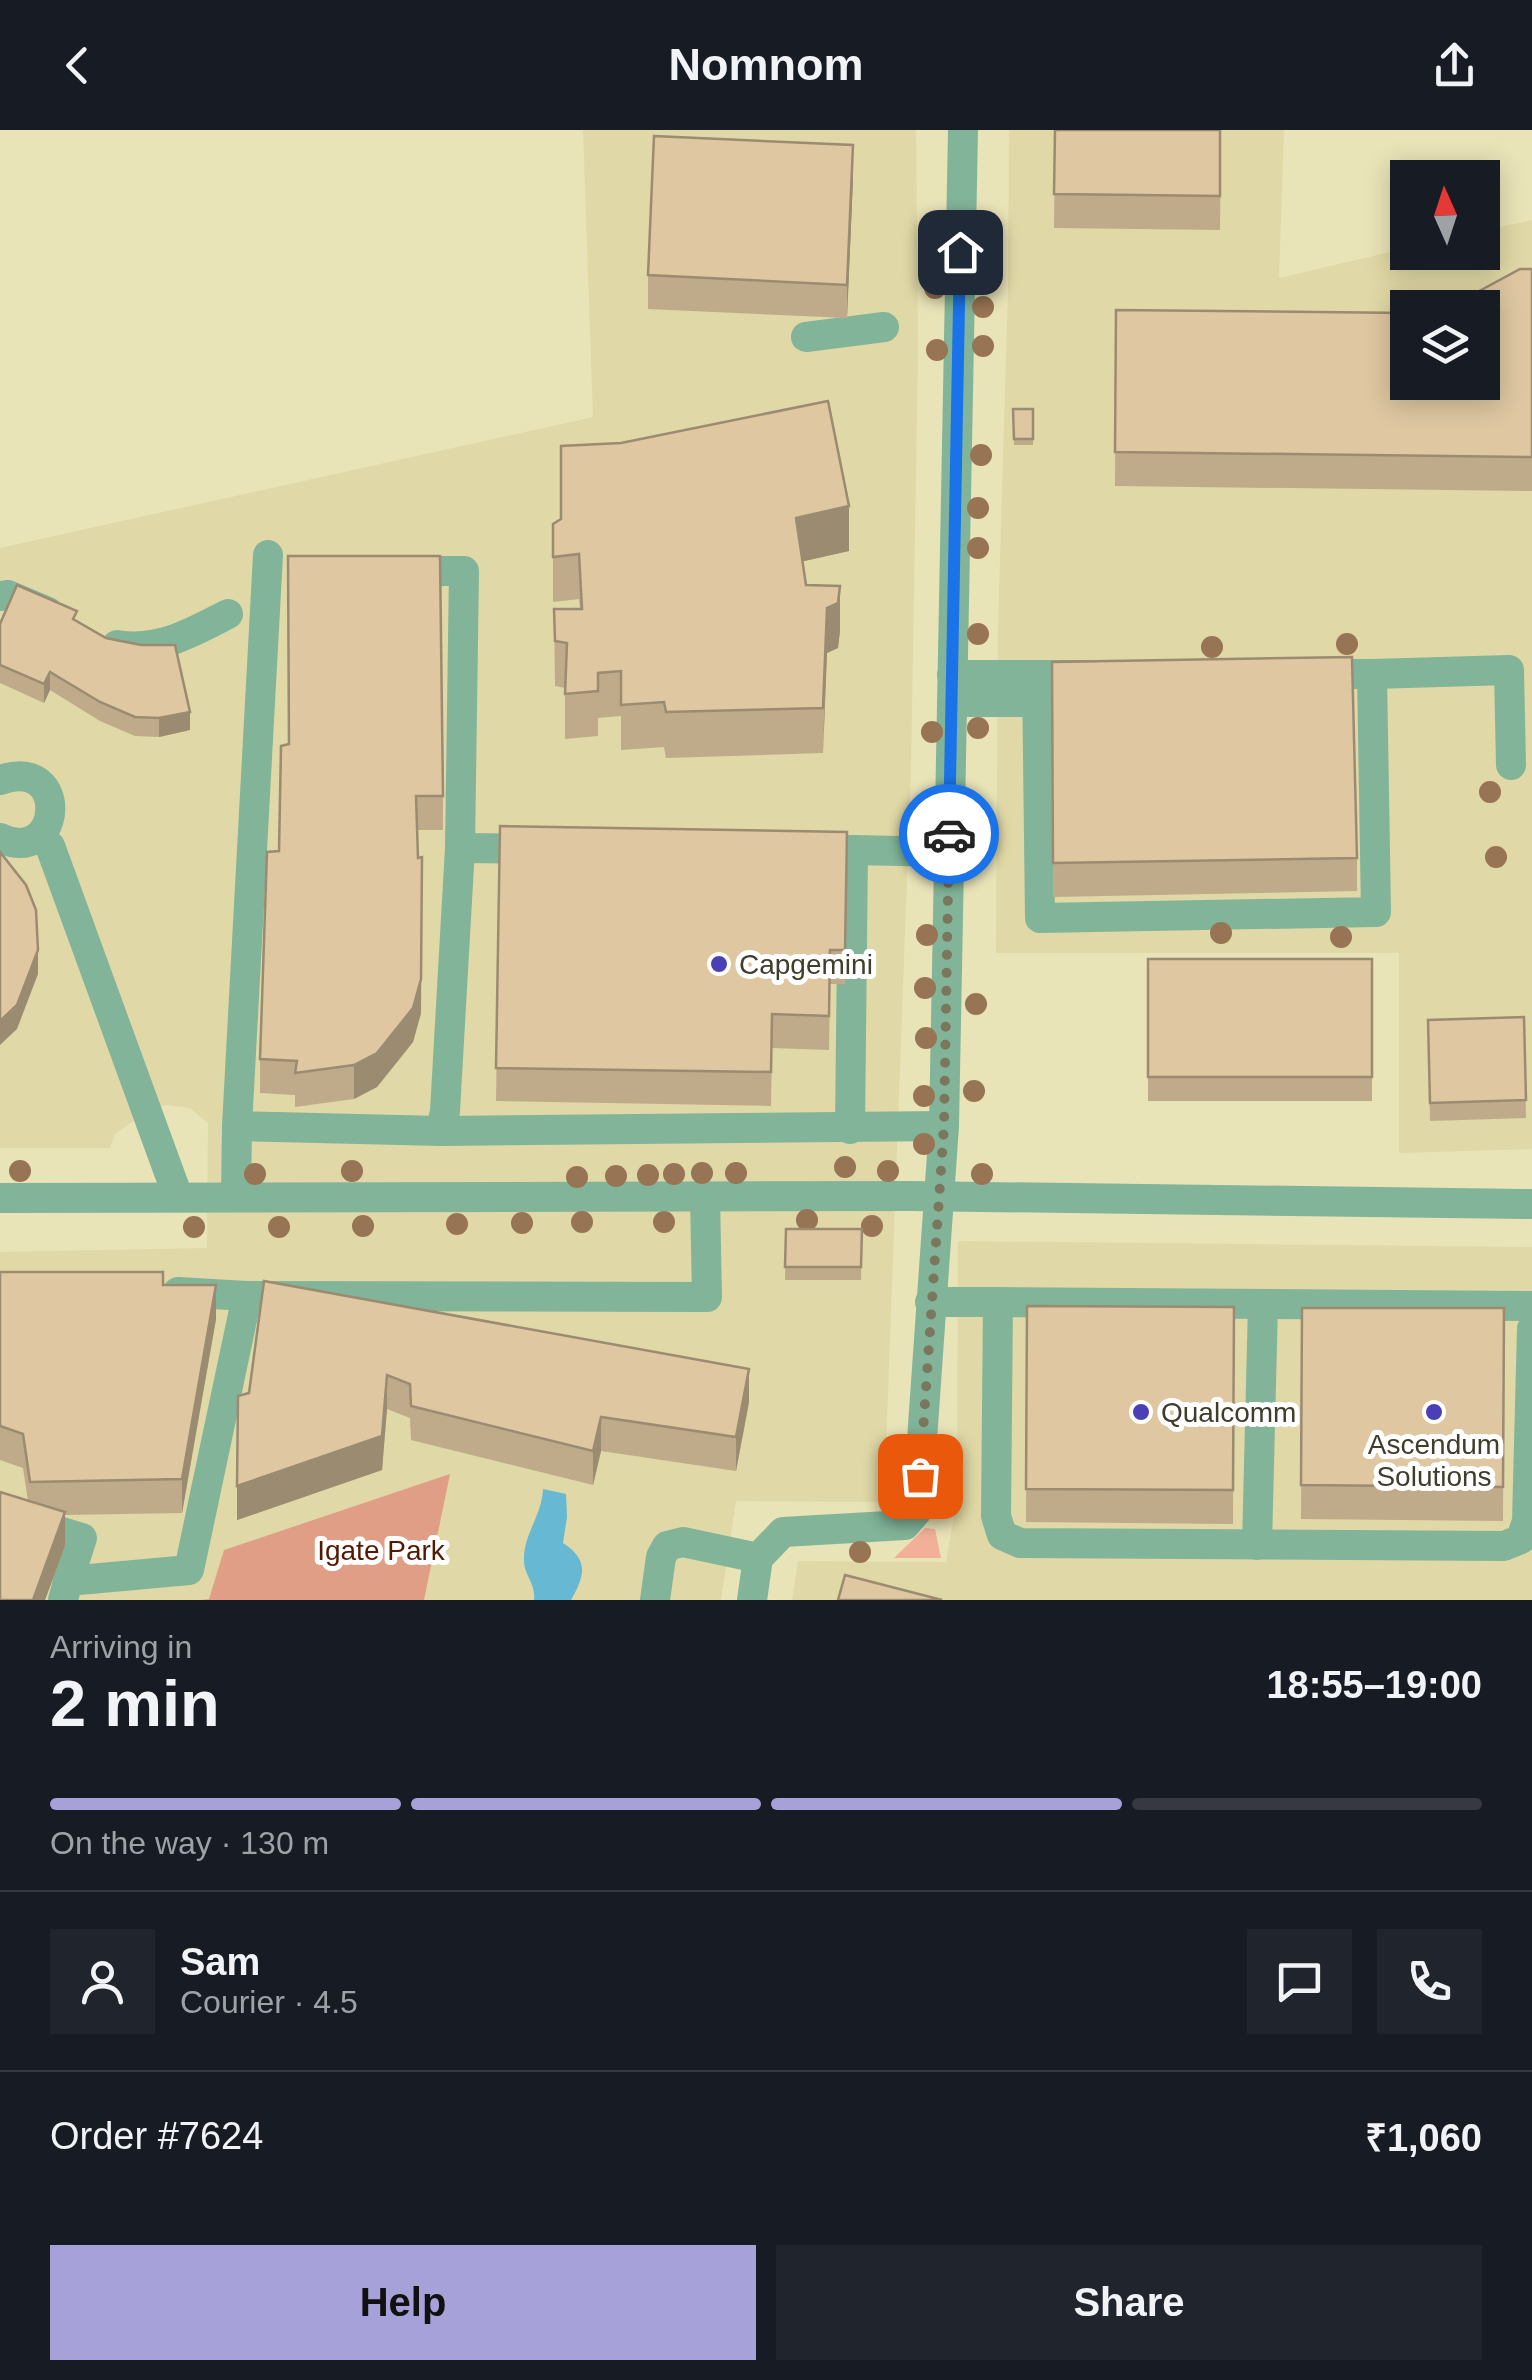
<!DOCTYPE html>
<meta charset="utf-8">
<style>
:root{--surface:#171b24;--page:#20242c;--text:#f1f3f6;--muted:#9ea1a6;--line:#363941;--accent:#a6a2d9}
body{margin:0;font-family:Arial,sans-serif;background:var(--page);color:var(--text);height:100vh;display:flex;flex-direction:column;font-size:38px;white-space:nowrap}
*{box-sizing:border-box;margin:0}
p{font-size:32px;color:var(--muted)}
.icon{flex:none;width:55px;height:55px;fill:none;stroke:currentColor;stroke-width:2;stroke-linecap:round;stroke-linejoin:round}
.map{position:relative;height:1470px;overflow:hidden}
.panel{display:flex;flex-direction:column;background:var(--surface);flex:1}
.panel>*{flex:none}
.needle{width:65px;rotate:357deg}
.buttons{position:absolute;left:1390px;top:30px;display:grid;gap:20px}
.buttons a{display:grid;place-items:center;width:110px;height:110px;border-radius:0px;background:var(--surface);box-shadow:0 5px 25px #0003;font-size:50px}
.pin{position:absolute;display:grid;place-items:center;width:85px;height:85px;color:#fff;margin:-42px;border-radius:20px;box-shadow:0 5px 15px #0006}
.courier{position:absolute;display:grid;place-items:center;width:100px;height:100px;margin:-50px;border:8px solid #1a73e8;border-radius:50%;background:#fff;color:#222;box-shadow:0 2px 12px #0007}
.overview em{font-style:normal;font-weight:700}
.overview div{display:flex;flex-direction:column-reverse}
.overview{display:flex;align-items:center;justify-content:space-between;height:170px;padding:0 50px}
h1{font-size:65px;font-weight:700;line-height:75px}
.bar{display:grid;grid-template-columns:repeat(4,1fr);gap:15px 10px;align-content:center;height:120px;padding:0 50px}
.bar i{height:12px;border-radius:8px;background:var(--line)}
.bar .on{background:var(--accent)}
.bar p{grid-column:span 4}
.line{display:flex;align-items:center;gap:25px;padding:0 50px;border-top:2px solid var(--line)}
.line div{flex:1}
.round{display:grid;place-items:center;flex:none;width:105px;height:105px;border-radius:0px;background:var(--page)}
.action{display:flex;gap:20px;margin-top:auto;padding:20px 50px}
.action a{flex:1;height:115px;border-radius:0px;background:var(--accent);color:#111;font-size:40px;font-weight:700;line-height:115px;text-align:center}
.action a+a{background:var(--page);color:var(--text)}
header{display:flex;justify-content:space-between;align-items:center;height:130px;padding:0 50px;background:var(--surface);font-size:45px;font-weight:700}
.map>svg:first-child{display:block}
</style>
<header><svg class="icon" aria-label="back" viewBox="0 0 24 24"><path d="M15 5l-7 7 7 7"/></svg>Nomnom<svg class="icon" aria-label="share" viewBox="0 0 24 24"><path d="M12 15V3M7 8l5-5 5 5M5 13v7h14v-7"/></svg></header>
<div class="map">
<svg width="1532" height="1470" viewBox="0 0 1532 1470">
<rect width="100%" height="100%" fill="#e9e3b8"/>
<!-- built -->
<g fill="#e0d8a6" fill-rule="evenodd">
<polygon points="583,0 916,0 918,223 911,640 884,1372 736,1371 721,1470 0,1470 0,1122 207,1118 208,993 190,978 165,975 146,982 115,1004 110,1018 0,1018 0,418 593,287"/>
<path d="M1009 0H1284L1279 148 1407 118 1408 122H1482L1483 101 1532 90V1019L1399 1023V823H996L998 496 1008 160ZM1408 178H1482V252H1408Z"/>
<polygon points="958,1111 1532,1117 1532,1470 792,1470 798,1431 946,1432 957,1369"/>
</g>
<!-- green -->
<polygon fill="#f2b098" points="925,1398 935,1399 941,1428 894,1428"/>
<!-- forest -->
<polygon fill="#e19e86" points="450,1344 424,1470 201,1470 209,1469 224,1420"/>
<!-- water -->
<path fill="#67b8d2" d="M543 1359 566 1364 567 1387 563 1413C589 1430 585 1445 571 1470H534C536 1454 524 1445 524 1431 523 1404 542 1386 543 1359Z"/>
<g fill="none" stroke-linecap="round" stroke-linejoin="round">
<!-- minor -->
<g stroke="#82b499" stroke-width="30">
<polyline points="806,207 884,197"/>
<polyline points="268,425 237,996 441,1001 944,996"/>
<polyline points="402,441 464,441 460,718 445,981 441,1001"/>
<polyline points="0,466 8,465 48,482"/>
<path d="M117 515C159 522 191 503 228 484"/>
<polyline points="1372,544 1509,540 1511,635"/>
<polyline points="952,545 1091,545"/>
<polyline points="1037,545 1040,788 1376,782 1372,544 1312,544"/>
<polyline points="952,572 1037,572"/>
<path d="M0 650C71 625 63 737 0 708"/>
<polyline points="38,707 50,716 178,1067"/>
<polyline points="460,718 542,719"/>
<polyline points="808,720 853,720 850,999"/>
<polyline points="853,720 949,722"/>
<polyline points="236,1067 237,996"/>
<polyline points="0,1068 911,1066 1532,1074"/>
<polyline points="178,1162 247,1166 707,1167 705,1066"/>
<polyline points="930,1172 998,1172"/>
<polyline points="1532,1176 998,1172 996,1386 1002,1405 1020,1413 1504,1416 1521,1409 1527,1391 1532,1199"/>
<polyline points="0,1383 82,1408 68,1451"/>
<polyline points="1257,1415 1263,1174"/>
<polyline points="63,1470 68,1451 189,1440 247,1166"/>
<polyline points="655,1470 661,1427 667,1416 683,1412 758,1428"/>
<polyline points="752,1470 758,1428 783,1402 905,1395 917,1381 944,996 963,0"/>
</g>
</g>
<!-- trees -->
<g fill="#977453">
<circle cx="991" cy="104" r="11"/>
<circle cx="988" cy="142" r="11"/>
<circle cx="935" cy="158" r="11"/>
<circle cx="983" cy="177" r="11"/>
<circle cx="983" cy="216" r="11"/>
<circle cx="937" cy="220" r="11"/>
<circle cx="981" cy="325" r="11"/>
<circle cx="978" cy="378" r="11"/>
<circle cx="978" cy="418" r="11"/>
<circle cx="978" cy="504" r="11"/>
<circle cx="1347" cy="514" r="11"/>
<circle cx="1212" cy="517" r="11"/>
<circle cx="978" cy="598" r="11"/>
<circle cx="932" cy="602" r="11"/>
<circle cx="1490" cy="662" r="11"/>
<circle cx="978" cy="726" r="11"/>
<circle cx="1496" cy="727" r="11"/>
<circle cx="1221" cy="803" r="11"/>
<circle cx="927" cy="805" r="11"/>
<circle cx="1341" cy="807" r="11"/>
<circle cx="925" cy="858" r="11"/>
<circle cx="976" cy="874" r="11"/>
<circle cx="926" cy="908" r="11"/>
<circle cx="974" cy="961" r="11"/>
<circle cx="924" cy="966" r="11"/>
<circle cx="924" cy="1014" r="11"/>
<circle cx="845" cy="1037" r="11"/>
<circle cx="20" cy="1041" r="11"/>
<circle cx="352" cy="1041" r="11"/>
<circle cx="888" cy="1041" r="11"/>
<circle cx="702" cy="1043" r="11"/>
<circle cx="736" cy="1043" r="11"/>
<circle cx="255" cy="1044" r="11"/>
<circle cx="674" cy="1044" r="11"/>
<circle cx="982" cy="1044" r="11"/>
<circle cx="648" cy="1045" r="11"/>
<circle cx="616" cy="1046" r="11"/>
<circle cx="577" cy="1047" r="11"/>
<circle cx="807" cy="1090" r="11"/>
<circle cx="582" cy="1092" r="11"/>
<circle cx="664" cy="1092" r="11"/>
<circle cx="522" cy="1093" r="11"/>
<circle cx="457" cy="1094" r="11"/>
<circle cx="363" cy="1096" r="11"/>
<circle cx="872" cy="1096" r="11"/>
<circle cx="194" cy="1097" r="11"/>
<circle cx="279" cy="1097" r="11"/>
<circle cx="860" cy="1422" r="11"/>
</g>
<!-- wall -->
<g fill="#bfab8a">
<polygon points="1055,0 1221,0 1220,100 1054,98"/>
<polygon points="853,49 847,188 648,179 648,145"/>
<polygon points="1532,139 1532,361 1115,356 1116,180 1408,252"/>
<polygon points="1013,279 1033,279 1033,315 1014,315"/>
<polygon points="553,394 849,421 803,431 806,455 840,501 838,518 827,523 823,623 666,628 664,617 621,620 621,586 598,588 598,606 565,609 565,558 555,556 554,479 580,479 579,469 553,472"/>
<polygon points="77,491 190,600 159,607 135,606 100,591 50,560 44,573 0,553 0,494"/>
<polygon points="1052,532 1357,728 1357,761 1053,767"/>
<polygon points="289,615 443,666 443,700 417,700 421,883 413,912 377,957 354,969 295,977 295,965 260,963 260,929"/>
<polygon points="500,696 847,702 845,854 830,854 829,920 772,918 771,976 496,971"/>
<polygon points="1148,829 1372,830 1372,971 1148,971"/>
<polygon points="1524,887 1526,988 1430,991 1428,890"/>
<polygon points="786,1099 862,1099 861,1150 785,1150"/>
<polygon points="0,1142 163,1155 216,1189 182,1383 65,1385 65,1416 45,1470 0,1470 28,1371 23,1338 0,1330"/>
<polygon points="264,1151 749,1272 736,1341 601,1321 593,1355 411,1310 410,1288 387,1279 382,1340 237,1390 249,1263"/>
<polygon points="1027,1176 1234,1177 1233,1394 1026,1392"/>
<polygon points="1302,1178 1504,1178 1503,1391 1301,1389"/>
</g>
<!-- shaded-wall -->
<g fill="#9b8b71">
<polygon points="853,15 853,49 847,188 847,155"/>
<polygon points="849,376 849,421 796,433 796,388"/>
<polygon points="840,456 840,501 838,518 827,523 823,623 827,478"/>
<polygon points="50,542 50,560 44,573 44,554"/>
<polygon points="190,582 190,600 159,607 159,588"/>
<polygon points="422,727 421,883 413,912 377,957 354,969 354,935"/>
<polygon points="38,820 38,844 17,899 0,915 0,891"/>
<polygon points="216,1155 216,1189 182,1383 182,1349"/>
<polygon points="749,1239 749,1272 736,1341 736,1307"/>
<polygon points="387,1245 387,1279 382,1340 237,1390 237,1356"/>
<polygon points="601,1287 601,1321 593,1355 593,1321"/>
<polygon points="65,1382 65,1416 45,1470 33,1470"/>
</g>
<!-- building -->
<g fill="#dec7a1" stroke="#9b8b71" stroke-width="2.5">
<polygon points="1055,0 1220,0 1220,66 1054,64"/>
<polygon points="654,6 853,15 847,155 648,145"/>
<polygon points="1520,139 1532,139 1532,327 1115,322 1116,180 1408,183 1408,252 1482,252 1482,178 1448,178"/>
<polygon points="828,271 849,376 796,388 806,455 840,456 838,473 827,478 823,578 666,582 664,572 621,575 621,541 598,543 598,561 565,564 567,513 555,511 554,479 582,479 579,424 553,427 553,394 561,389 561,316 621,313"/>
<polygon points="1013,279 1033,279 1033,309 1014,309"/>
<polygon points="288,426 440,426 443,666 416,666 418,728 422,727 421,849 413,878 377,923 354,935 295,943 297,931 260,929 267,722 279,721 281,616 289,614"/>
<polygon points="17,455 77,481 73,489 106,508 141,515 175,515 190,582 159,588 135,587 100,572 50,542 44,554 0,535 0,494"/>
<polygon points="1352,527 1357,728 1053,733 1052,532"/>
<polygon points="500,696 847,702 845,820 830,820 829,886 772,884 771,942 496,938"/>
<polygon points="0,722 26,755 36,780 38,820 17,875 0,891"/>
<rect x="1148" y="829" width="224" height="118"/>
<polygon points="1524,887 1526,970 1430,973 1428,890"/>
<polygon points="786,1099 862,1099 861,1137 785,1137"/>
<polygon points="0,1142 163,1142 163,1155 216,1155 182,1349 30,1352 23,1304 0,1296"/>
<polygon points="264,1151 749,1239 736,1307 601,1287 593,1321 411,1276 410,1254 387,1245 382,1306 237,1356 238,1266 249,1263"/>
<polygon points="1027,1176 1234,1177 1233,1360 1026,1359"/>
<polygon points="1302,1178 1504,1178 1503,1357 1301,1355"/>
<polygon points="0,1362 65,1382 33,1470 0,1470"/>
<polygon points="845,1445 942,1470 838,1470"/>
</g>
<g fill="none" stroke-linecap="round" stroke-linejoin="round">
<!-- done -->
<polyline stroke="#7b775d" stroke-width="10" stroke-dasharray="0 18" points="920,1346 944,996 949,704"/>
<!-- route -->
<polyline stroke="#1a73e8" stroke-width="12" points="949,704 960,122"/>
</g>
<!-- markers -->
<g fill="#4a3fb6" stroke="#fff" stroke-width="4">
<circle cx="719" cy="834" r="10"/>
<circle cx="1141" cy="1282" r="10"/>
<circle cx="1434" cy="1282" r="10"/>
</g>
<g text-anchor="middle" stroke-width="10" stroke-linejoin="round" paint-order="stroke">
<!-- poi labels -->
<g font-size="28" fill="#403d2c" stroke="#fff" text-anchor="start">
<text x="739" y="844">Capgemini</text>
<text x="1161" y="1292">Qualcomm</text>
<text x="1434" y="1324" text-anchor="middle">Ascendum<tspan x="1434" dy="32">Solutions</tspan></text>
</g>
<!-- park labels -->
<g font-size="28" fill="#541901" stroke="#fff">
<text x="381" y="1430">Igate Park</text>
</g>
</g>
</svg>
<div class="buttons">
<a><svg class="needle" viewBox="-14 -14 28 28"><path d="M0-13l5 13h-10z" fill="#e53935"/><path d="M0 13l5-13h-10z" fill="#9ea1a6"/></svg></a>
<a><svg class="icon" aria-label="layers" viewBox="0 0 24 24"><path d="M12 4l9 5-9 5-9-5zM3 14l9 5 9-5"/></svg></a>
</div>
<div class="pin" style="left:920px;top:1346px;background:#ea580c"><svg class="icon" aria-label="bag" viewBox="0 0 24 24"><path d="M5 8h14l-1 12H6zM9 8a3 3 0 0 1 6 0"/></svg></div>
<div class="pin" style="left:960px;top:122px;background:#1f2937"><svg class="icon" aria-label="home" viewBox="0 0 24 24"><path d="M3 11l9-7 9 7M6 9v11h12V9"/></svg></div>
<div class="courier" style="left:949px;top:704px"><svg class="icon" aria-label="car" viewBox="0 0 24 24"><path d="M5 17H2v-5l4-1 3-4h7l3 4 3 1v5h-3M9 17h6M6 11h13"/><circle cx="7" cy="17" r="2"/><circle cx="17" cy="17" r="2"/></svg></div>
</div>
<section class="panel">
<div class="overview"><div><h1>2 min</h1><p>Arriving in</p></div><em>18:55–19:00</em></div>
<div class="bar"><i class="on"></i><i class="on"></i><i class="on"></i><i></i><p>On the way · 130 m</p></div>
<div class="line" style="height:180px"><a class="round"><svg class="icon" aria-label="person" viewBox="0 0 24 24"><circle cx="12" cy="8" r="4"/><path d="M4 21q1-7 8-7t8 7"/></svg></a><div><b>Sam</b><p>Courier · 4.5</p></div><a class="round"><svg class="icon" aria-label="chat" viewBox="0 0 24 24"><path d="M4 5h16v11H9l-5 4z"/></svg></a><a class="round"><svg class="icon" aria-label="phone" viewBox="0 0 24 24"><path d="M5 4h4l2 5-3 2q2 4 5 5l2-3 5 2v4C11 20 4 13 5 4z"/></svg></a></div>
<div class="line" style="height:130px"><div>Order #7624</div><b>₹1,060</b></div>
<div class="action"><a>Help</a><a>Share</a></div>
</section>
